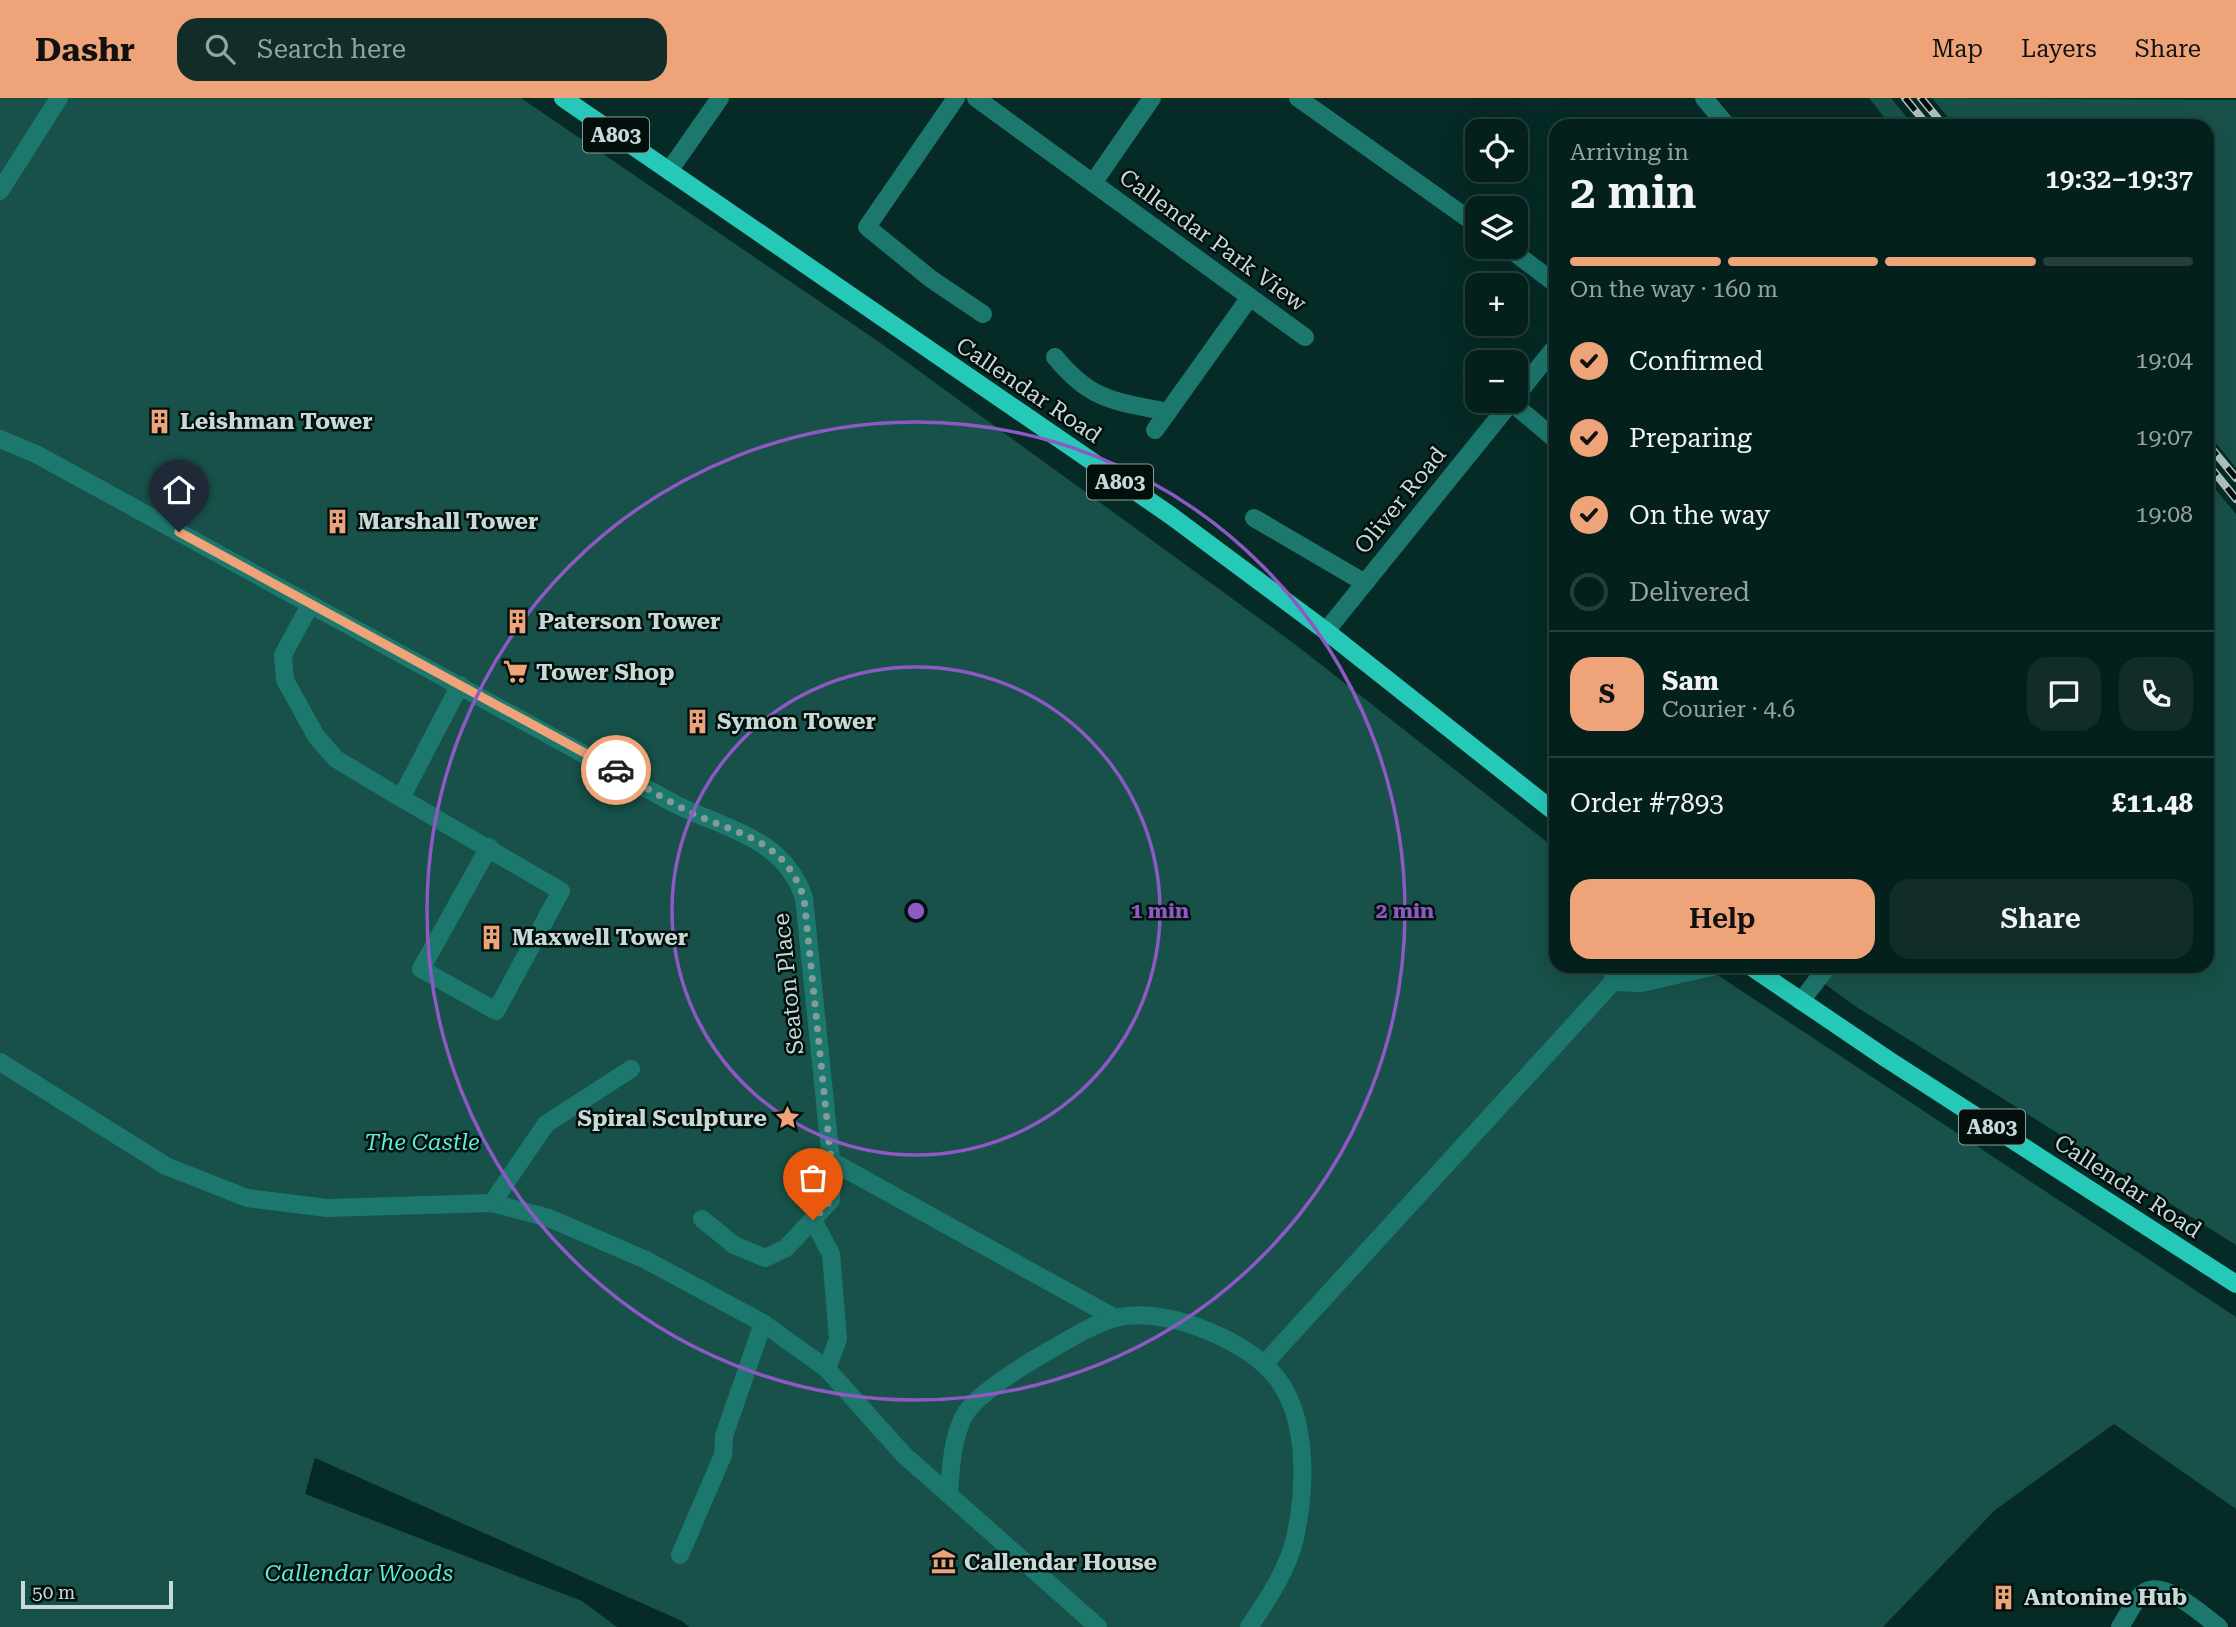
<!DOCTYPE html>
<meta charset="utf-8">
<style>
:root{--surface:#04201c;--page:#122d29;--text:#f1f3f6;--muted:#97a3a3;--line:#253e3b;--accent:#efa378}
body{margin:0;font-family:"Roboto Serif",serif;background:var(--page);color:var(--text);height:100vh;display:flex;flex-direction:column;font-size:26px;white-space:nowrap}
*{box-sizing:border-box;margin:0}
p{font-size:23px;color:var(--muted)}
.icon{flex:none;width:38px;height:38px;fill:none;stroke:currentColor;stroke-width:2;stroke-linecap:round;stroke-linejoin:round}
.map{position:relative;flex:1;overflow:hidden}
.details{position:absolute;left:1549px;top:21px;width:665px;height:854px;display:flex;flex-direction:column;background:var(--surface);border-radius:21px;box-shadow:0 7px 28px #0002,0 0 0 2px var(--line)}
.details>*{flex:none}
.fabs{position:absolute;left:1465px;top:21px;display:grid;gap:14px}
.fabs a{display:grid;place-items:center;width:63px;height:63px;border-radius:14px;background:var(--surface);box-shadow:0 7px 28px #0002,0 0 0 2px var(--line);font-size:35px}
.scale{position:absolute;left:21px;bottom:18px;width:152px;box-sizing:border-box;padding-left:7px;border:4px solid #c8dad7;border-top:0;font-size:19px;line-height:24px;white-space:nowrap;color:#c8dad7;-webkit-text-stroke:5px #030f0d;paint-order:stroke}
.pin{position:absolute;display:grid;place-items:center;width:60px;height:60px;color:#fff;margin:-72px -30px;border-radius:50% 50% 50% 0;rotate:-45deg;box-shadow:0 0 7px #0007}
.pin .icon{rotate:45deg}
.courier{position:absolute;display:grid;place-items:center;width:70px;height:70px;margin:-35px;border:5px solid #efa378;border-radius:50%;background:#fff;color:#222;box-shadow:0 2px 9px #0007}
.headline em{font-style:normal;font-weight:600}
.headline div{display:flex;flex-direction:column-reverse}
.headline{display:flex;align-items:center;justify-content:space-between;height:119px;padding:0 21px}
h1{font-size:46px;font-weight:600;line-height:52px}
.bar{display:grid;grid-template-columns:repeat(4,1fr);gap:10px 7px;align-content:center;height:84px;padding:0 21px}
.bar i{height:9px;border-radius:5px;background:var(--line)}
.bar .active{background:var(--accent)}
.bar p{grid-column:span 4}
.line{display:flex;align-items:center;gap:18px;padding:0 21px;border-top:2px solid var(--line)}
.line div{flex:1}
.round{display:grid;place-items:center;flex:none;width:74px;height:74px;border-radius:21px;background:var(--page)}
ol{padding:0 21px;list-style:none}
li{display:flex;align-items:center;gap:21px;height:77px}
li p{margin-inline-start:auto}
li .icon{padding:7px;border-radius:50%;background:var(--accent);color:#111;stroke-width:4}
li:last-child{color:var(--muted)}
li i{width:38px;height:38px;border:4px solid var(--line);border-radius:50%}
.action{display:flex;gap:14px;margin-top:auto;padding:14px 21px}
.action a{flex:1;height:80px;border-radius:21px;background:var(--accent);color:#111;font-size:28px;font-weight:600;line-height:80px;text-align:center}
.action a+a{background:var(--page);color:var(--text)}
header{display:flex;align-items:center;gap:42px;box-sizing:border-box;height:98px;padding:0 35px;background:var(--accent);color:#111}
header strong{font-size:33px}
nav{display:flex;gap:38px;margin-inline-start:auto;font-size:24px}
.search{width:490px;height:63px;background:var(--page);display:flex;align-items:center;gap:18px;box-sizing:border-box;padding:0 24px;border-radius:21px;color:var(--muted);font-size:26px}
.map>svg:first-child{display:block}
</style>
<header>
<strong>Dashr</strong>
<div class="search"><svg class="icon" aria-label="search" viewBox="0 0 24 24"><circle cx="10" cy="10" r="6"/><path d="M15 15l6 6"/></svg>Search here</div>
<nav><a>Map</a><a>Layers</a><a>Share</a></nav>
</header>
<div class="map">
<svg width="2236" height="1529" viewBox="0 0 2236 1529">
<rect width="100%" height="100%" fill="#062a25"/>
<!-- green -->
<g fill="#175149">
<polygon points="0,0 521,0 882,246 1296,547 1556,751 1556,868 1704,868 2236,1219 2236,1411 2114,1326 1995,1412 1883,1529 689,1529 682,1523 315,1360 305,1396 582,1503 617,1529 0,1529"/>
<polygon points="1869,0 1891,0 1914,28 1891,28"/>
<polygon points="1932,0 2236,2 2236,370 2207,334 2207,28 1955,28"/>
<polygon points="2207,381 2236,416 2236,1147 1855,908 1800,868 2207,868"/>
</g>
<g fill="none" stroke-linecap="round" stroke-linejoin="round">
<!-- minor -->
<g stroke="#1c786d" stroke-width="18">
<polyline points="956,0 867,129 931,181 983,216"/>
<polyline points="976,0 1305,239"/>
<polyline points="1298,0 1477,127"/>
<polyline points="1704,0 1727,28"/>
<polyline points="669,73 720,0"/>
<polyline points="1093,85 1152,0"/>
<polyline points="0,93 59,0"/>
<polyline points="1507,149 1556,186"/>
<path d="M1055 259C1092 304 1115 303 1168 314"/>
<polyline points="1516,298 1556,248"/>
<polyline points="1511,304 1556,342"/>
<polyline points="1155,332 1250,199"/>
<path d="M0 341 36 356 673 705C724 731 784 739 804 800L832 1072 831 1102 786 1150 765 1160 734 1147 702 1121"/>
<polyline points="1254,420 1365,485"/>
<polyline points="310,507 283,557 285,582 316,638 336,661 401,700 460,587"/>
<polyline points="1326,533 1512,303"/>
<polyline points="401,700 561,793 496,913 421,871 489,749"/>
<polyline points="1613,868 1613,884 1641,885 1716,868"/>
<polyline points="1801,903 1828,868"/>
<polyline points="0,964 166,1068 247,1100 327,1110 492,1105 549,1120 646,1162 763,1225 827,1271 903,1356 1098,1529"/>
<polyline points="831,1063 1115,1220"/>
<polyline points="492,1105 546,1026 631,971"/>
<polyline points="813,1122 831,1156 838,1241 827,1271"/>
<polyline points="1264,1266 1613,884"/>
<path d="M949 1395C951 1369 952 1341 964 1318 974 1298 1024 1267 1043 1256 1065 1244 1090 1227 1115 1220 1145 1213 1180 1221 1208 1233 1235 1244 1268 1263 1283 1289 1308 1330 1305 1395 1295 1440 1288 1471 1267 1503 1249 1529"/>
<polyline points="680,1457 723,1357 724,1338 763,1225"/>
<path d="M2120 1529C2127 1519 2133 1504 2142 1496 2162 1478 2202 1517 2219 1529"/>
</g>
<!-- major -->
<g stroke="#26c8b7" stroke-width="18">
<polyline points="563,0 1170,417 1326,533 1556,715"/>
<polyline points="1750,868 1887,961 2236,1186"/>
</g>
<defs>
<g id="rail">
<polyline points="1905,0 1928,28"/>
<polyline points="1921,0 1944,28"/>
<polyline points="2207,345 2236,380"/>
<polyline points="2207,365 2236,401"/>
</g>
</defs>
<!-- rail casing -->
<use href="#rail" stroke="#afc4c0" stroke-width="8"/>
<!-- rail -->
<use href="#rail" stroke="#030f0d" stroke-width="5" stroke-dasharray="16" stroke-linecap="butt"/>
</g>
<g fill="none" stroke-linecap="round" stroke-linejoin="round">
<!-- done -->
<path stroke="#849c99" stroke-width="7" stroke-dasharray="0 12.6" d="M616 672C641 687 666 702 692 715 741 738 784 741 804 800L832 1072 831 1102 813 1122"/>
<!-- route -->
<polyline stroke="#efa378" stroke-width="9" points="179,434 616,672"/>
</g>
<!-- distance rings -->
<g fill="none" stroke="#8e58c5" stroke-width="3.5">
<circle cx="916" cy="813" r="244"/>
<circle cx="916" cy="813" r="489"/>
</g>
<!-- icons -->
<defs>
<symbol id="building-bare" viewBox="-9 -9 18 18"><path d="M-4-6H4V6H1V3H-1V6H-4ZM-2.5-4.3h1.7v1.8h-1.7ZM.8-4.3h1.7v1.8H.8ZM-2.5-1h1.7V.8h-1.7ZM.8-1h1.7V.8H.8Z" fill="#efa378" stroke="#030f0d" stroke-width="2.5" paint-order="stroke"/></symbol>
<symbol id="supermarket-bare" viewBox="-9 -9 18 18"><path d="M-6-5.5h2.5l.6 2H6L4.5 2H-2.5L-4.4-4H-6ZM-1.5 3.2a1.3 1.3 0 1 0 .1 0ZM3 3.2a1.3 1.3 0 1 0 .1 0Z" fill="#efa378" stroke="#030f0d" stroke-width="2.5" paint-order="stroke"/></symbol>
<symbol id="sight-bare" viewBox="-9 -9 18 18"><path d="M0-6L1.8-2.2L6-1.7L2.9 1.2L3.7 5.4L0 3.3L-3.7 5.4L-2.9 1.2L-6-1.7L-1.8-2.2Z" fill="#efa378" stroke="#030f0d" stroke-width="2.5" paint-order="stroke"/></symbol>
<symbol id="museum-bare" viewBox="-9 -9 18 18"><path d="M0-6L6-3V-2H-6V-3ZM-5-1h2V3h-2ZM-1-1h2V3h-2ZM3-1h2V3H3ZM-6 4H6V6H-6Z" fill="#efa378" stroke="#030f0d" stroke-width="2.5" paint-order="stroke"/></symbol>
</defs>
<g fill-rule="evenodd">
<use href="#building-bare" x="142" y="306" width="35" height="35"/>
<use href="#building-bare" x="320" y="406" width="35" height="35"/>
<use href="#building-bare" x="500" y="506" width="35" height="35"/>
<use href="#supermarket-bare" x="498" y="556" width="35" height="35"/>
<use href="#building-bare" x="680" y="606" width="35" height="35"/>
<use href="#building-bare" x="474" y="822" width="35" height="35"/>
<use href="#sight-bare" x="770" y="1002" width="35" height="35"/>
<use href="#museum-bare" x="926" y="1446" width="35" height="35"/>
<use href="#building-bare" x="1986" y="1482" width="35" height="35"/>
</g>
<g text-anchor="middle" stroke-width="5" stroke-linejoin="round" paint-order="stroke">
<!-- shield labels -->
<g fill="#030f0d" stroke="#8d9d9a" stroke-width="2">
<rect x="583" y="19.5" width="66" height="35" rx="5"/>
<rect x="1087" y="366.5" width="66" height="35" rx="5"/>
<rect x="1959" y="1011.5" width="66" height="35" rx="5"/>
</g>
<g font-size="21" font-weight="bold" fill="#c8dad7">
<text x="616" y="44">A803</text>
<text x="1120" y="391">A803</text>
<text x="1992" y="1036">A803</text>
</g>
<!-- street labels -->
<g font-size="23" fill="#c8dad7" stroke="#030f0d">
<text transform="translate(1213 142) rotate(36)" y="8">Callendar Park View</text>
<text transform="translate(1029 292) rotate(34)" y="8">Callendar Road</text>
<text transform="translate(1400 402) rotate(-51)" y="8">Oliver Road</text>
<text transform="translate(788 886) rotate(-96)" y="8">Seaton Place</text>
<text transform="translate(2128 1088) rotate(33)" y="8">Callendar Road</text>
</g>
<!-- poi labels -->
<g font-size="23" font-weight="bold" fill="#c8dad7" stroke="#030f0d" text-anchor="start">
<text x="180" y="331">Leishman Tower</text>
<text x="358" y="431">Marshall Tower</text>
<text x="538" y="531">Paterson Tower</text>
<text x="536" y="582">Tower Shop</text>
<text x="717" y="631">Symon Tower</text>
<text x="512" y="847">Maxwell Tower</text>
<text x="767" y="1028" text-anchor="end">Spiral Sculpture</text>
<text x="964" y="1472">Callendar House</text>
<text x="2024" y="1507">Antonine Hub</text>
</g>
<!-- park labels -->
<g font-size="23" font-style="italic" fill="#5cecd9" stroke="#030f0d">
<text x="422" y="1052">The Castle</text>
<text x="359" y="1483">Callendar Woods</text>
</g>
</g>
<circle cx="916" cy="813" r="10" fill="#8e58c5" stroke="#030f0d" stroke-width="3.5"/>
<g font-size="21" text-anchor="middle" font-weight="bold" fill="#8e58c5" stroke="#030f0d" stroke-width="5" stroke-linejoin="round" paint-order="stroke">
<text x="1160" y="820">1 min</text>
<text x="1405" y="820">2 min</text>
</g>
</svg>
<div class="fabs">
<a><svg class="icon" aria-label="locate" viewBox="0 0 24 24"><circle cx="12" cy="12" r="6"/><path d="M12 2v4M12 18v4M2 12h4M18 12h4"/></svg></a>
<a><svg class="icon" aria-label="layers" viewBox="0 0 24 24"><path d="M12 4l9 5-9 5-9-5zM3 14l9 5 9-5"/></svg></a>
<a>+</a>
<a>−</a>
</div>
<div class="scale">50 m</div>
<div class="pin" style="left:813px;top:1122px;background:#ea580c"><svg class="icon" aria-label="bag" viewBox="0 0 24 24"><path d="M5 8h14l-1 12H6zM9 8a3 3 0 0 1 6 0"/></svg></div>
<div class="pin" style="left:179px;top:434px;background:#1f2937"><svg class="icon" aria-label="home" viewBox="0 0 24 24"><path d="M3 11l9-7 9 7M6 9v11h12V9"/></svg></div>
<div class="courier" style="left:616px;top:672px"><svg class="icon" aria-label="car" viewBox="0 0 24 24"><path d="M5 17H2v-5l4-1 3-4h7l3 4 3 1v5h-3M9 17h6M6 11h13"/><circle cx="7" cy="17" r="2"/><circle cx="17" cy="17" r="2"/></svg></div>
<section class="details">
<div class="headline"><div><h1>2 min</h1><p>Arriving in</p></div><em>19:32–19:37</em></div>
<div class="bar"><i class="active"></i><i class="active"></i><i class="active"></i><i></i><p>On the way · 160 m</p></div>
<ol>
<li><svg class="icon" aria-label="check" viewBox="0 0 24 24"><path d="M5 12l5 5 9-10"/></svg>Confirmed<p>19:04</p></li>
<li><svg class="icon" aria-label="check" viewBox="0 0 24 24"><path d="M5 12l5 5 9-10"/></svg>Preparing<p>19:07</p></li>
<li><svg class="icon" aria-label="check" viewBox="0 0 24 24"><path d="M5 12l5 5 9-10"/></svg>On the way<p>19:08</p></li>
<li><i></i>Delivered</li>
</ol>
<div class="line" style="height:126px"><b class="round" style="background:var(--accent);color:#111">S</b><div><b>Sam</b><p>Courier · 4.6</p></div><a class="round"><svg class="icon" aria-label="chat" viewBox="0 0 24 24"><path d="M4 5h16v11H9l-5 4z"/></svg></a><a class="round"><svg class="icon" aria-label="phone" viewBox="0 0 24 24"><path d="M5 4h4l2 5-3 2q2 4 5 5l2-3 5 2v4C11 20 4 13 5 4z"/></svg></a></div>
<div class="line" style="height:91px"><div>Order #7893</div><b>£11.48</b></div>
<div class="action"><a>Help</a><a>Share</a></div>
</section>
</div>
